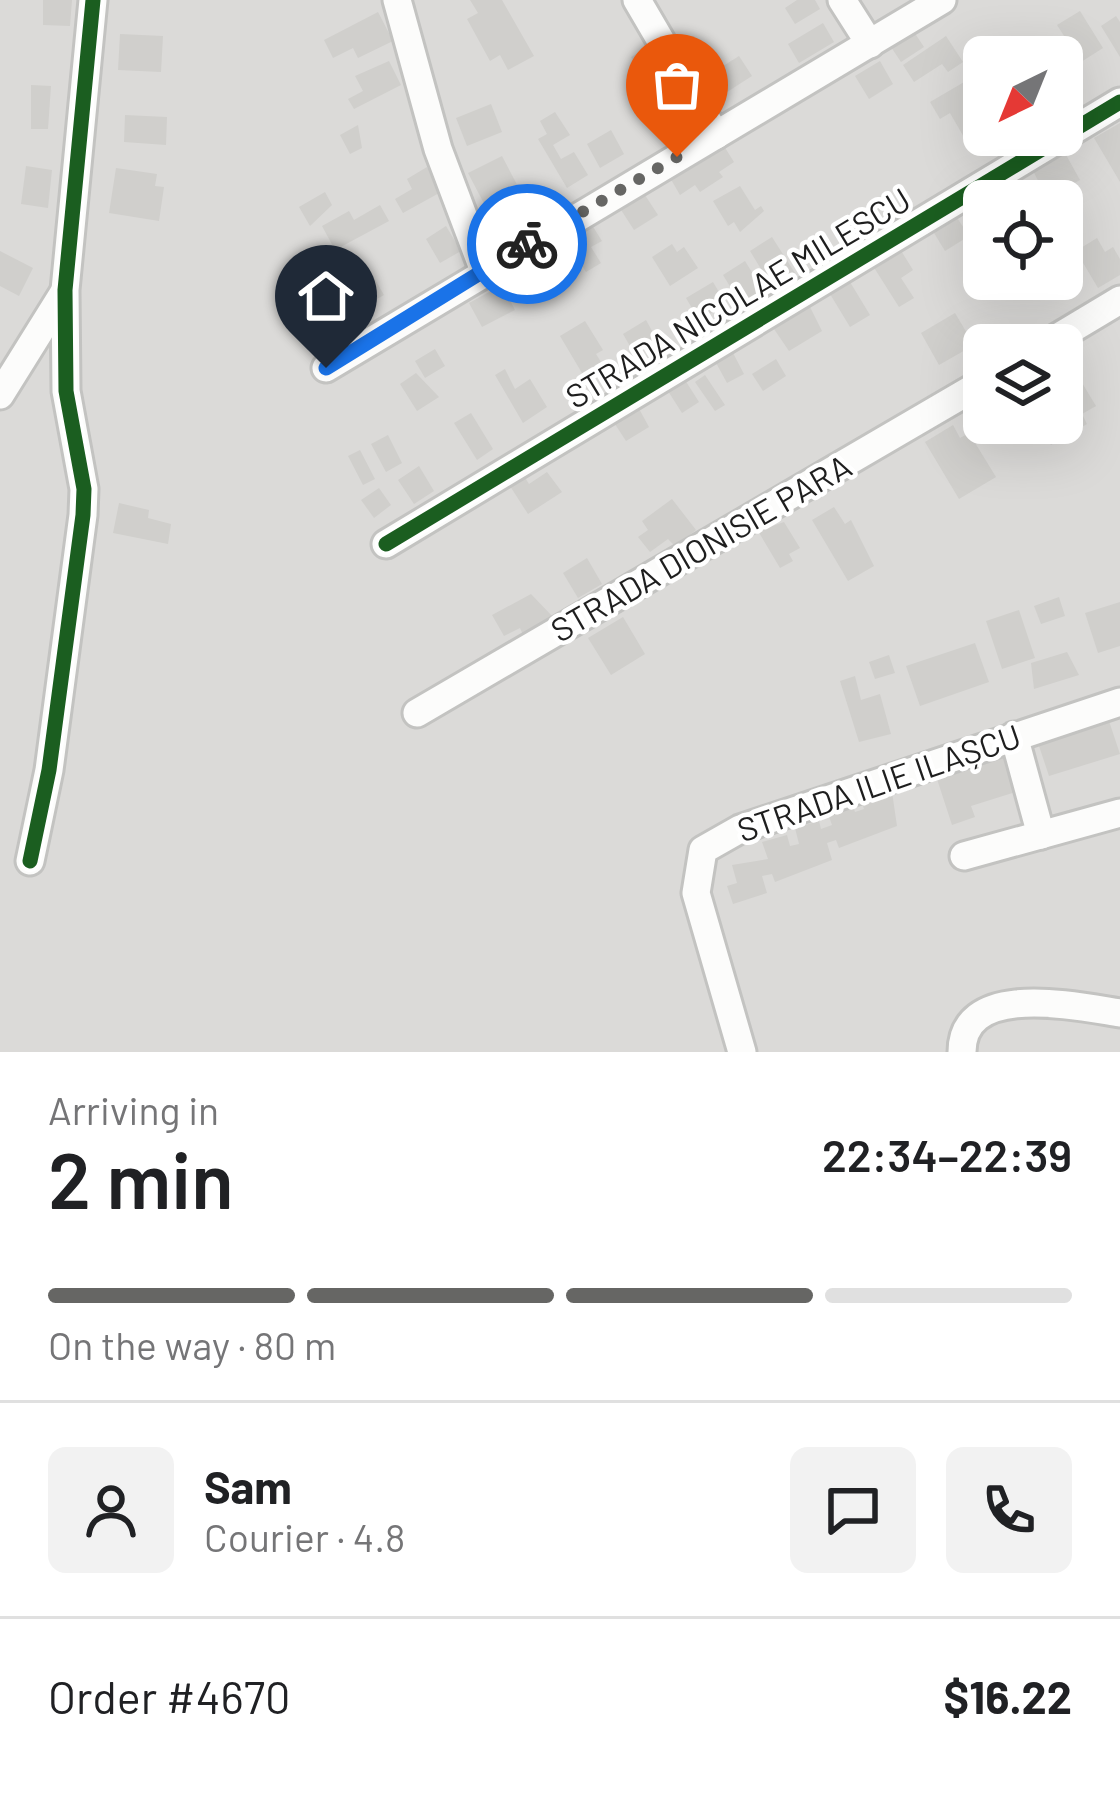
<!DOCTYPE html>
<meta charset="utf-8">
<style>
:root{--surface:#fff;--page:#f2f2f2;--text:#202124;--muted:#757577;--line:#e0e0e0;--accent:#666664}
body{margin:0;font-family:Barlow,sans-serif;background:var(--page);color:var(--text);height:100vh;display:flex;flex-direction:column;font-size:45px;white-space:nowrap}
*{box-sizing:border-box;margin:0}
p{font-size:39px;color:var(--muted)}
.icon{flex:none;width:66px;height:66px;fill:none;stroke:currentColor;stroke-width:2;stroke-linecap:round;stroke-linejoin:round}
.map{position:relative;height:1052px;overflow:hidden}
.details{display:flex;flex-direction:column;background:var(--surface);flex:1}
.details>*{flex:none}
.needle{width:78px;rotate:223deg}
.tools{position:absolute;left:963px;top:36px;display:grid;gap:24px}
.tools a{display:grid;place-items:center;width:120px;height:120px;border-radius:18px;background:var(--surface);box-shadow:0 12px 48px #0002;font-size:60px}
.pin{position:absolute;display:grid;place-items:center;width:102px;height:102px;color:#fff;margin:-123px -51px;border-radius:50% 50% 50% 0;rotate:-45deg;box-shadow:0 0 12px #0007}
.pin .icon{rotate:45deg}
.courier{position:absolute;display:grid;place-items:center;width:120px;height:120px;margin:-60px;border:9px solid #1a73e8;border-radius:50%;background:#fff;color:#222;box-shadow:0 3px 15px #0007}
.head em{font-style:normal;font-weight:600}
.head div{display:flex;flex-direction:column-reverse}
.head{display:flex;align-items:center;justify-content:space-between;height:204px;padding:0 48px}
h1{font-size:78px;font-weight:600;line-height:90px}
.bar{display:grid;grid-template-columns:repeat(4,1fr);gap:18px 12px;align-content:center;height:144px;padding:0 48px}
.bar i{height:15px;border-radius:9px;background:var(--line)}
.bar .current{background:var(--accent)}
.bar p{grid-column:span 4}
.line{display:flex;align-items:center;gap:30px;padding:0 48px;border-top:3px solid var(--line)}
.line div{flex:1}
.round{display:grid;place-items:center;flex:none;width:126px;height:126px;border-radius:18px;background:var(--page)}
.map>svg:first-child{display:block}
</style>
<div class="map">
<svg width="1120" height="1052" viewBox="0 0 1120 1052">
<rect width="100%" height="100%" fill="#ecebe6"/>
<!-- residential -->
<path fill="#dbdad8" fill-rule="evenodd" d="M0 0H1120V1052H0ZM984 57H1062V135H984ZM984 201H1062V279H984ZM984 345H1062V423H984Z"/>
<!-- building -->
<g fill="#d0cfcc">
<polygon points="43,0 72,0 70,26 43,25"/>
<polygon points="470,0 502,0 534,56 508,70 500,55 490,61 467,19 478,13"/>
<polygon points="797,0 815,0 820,9 795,24 785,8"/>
<polygon points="1080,11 1103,48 1081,62 1057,25"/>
<polygon points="378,12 393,41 358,58 353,48 333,58 324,40"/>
<polygon points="1116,16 1120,22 1120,57 1101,26"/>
<polygon points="823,23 834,42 799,63 788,44"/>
<polygon points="914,32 924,47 901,62 891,47"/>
<polygon points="120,34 163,36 161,72 118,70"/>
<polygon points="946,36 963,62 948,72 942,64 914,82 903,65"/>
<polygon points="650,46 661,67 643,78 631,57"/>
<polygon points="739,56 752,76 713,101 701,80"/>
<polygon points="389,61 401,85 354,109 348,99 363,91 355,76"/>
<polygon points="880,61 893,84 869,99 855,76"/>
<polygon points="971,78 984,102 984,135 1004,135 973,153 950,113 940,119 930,102"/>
<polygon points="31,85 51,86 48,129 31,129"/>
<polygon points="675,93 690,116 658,135 644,112"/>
<polygon points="491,104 502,132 467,146 456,118"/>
<polygon points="555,112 570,135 553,145 561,159 574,152 588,175 567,188 538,139 547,134 540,121"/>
<polygon points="125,115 167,117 166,145 124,142"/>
<polygon points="1120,123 1120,182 1094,138"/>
<polygon points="358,125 362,148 350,154 340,135"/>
<polygon points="611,130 624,154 600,168 587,144"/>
<polygon points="722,143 734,162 719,172 723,177 700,192 695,185 680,195 669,176"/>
<polygon points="1065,153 1080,180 1069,186 1083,210 1062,221 1062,201 1049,201 1033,171"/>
<polygon points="502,156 524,198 490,215 468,173"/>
<polygon points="26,166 52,170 48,208 21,204"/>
<polygon points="427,167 441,192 403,213 395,199 412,189 407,179"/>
<polygon points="116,168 157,174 155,186 164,187 159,221 109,213"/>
<polygon points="740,186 755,210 761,206 764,211 740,232 734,222 728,226 713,201"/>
<polygon points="641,189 658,215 634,230 614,199"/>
<polygon points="325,192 332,205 310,226 299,207"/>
<polygon points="380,205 389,221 335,250 322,226 349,211 354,220"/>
<polygon points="954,213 969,236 945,251 931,228"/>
<polygon points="590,222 602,241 591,247 601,263 586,272 564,237"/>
<polygon points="446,226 461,251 440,263 426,239"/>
<polygon points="772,237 795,273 772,287 750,251"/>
<polygon points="1097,238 1105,252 1113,247 1120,259 1120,275 1098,288 1076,251"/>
<polygon points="672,244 677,252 684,247 698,268 670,286 652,257"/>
<polygon points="900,249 913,270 901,278 914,298 899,307 873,266"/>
<polygon points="0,251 33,268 19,296 0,286"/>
<polygon points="745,261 764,292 742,306 723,275"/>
<polygon points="372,274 384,295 354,312 343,291"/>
<polygon points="713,282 726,304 699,320 686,298"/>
<polygon points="850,282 870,315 850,327 830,294"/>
<polygon points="502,285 515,310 482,327 469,303"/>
<polygon points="802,305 810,307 822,331 789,351 774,329 776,321"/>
<polygon points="955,313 974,345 939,365 921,333"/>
<polygon points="646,320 657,340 634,353 623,334"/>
<polygon points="585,321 603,350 596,354 601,362 582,373 560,336"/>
<polygon points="435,349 445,366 425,378 415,361"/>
<polygon points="732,351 744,374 727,383 715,361"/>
<polygon points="1067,358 1096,406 1082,414 1087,424 1051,445 1044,433 1033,440 1024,425 1062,423 1062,361"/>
<polygon points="776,359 786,376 763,391 752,374"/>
<polygon points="505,369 515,389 530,379 547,407 523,423 495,375"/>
<polygon points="416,373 439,397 417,411 400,384"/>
<polygon points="705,375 725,405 715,411 695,382"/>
<polygon points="685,380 699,402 682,413 668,391"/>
<polygon points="638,407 649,427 626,441 613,421"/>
<polygon points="471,413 493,449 477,460 454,423"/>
<polygon points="953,425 960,438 969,433 996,477 959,499 925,442"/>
<polygon points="388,435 402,463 386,472 371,444"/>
<polygon points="360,450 375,479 363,485 348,456"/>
<polygon points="419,466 434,491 414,504 398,480"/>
<polygon points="547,472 562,492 528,514 510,486 524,476 529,484"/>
<polygon points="379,488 391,505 374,518 361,500"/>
<polygon points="672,499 696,530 675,546 668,539 650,552 638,537 648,530 642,521"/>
<polygon points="119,503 149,510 148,518 171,524 168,544 113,533"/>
<polygon points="834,507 845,524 851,520 874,566 848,581 812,520"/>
<polygon points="784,522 800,548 789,554 793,561 780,568 758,531"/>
<polygon points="587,558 602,584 578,598 563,573"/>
<polygon points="531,594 554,618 524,637 520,628 504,636 492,615"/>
<polygon points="1059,597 1065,616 1041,624 1034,606"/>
<polygon points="1120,602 1120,646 1098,653 1085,613"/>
<polygon points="1019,610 1035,658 1002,669 986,621"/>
<polygon points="623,617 645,654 611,675 588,638"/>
<polygon points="975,643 989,682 920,706 906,666"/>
<polygon points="1067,652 1079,675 1034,689 1031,663"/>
<polygon points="889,655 895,673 875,679 869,662"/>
<polygon points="855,676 861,700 880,694 891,734 859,742 840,681"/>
<polygon points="1108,718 1120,754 1049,776 1037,740"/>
<polygon points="1009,751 1022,790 971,806 975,817 952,825 936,776"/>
<polygon points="892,792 897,826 839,848 836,840 827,843 832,860 775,882 772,874 762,876 767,893 733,904 727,886 737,883 732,865 768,859 762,842 787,835 790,846 799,844 795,828 819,821 821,829 832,825 826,808 851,800 855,812 864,809 859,794"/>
</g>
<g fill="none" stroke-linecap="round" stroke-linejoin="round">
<defs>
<g id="minor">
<polyline points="397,0 438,149 484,271"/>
<polyline points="637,0 716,135"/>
<polyline points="842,0 870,44"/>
<polyline points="1045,345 1120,300"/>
<polyline points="326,368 942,0"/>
<polyline points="0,395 63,294"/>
<polyline points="386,544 1120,102"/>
<polyline points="417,713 984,382"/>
<polyline points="1014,736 1041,835"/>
<polyline points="964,856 1120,813"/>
<polyline points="30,861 49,770 83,515 84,489 66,391 65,290 93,0"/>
<polyline points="742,1052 696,893 703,850 740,829 1120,702"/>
<path d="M962 1052C962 981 1075 1006 1120 1013"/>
</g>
</defs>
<!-- minor casing -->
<use href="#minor" stroke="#c3c3c1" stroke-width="33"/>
<!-- minor -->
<use href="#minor" stroke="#fcfcfb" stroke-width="27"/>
<defs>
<g id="cycleway">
<polyline points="386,544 1120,102"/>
<polyline points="30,861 49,770 83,515 84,489 66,391 65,290 93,0"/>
</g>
</defs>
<!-- cycleway casing -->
<use href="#cycleway" stroke="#fff" stroke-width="22"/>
<!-- cycleway -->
<use href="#cycleway" stroke="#1b5e20" stroke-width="15"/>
</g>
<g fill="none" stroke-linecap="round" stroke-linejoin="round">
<!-- done -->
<polyline stroke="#666664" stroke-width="12" stroke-dasharray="0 21.6" points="527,244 677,157"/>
<!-- route -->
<polyline stroke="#1a73e8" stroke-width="15" points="326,368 527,244"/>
</g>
<g text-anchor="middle" stroke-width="9" stroke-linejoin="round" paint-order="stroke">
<!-- street labels -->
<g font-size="33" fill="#1e1e1e" stroke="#fff">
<text transform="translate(738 298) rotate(-31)" y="12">STRADA NICOLAE MILESCU</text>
<text transform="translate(701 548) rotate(-30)" y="12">STRADA DIONISIE PARA</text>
<text transform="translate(879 783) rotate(-19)" y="12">STRADA ILIE ILAȘCU</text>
</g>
</g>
</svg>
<div class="tools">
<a><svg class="needle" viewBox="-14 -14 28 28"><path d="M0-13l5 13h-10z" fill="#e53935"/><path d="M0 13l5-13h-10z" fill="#757577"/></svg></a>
<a><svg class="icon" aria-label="locate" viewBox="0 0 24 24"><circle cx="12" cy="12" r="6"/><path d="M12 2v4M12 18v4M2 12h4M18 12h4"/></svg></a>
<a><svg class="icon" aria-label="layers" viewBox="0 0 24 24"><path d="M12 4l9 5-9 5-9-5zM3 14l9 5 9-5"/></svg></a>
</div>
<div class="pin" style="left:677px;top:157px;background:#ea580c"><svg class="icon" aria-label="bag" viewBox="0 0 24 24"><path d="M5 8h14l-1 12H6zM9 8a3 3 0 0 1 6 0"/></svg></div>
<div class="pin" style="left:326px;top:368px;background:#1f2937"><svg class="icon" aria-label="home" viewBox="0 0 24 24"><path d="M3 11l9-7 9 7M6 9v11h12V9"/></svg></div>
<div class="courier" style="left:527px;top:244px"><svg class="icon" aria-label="bike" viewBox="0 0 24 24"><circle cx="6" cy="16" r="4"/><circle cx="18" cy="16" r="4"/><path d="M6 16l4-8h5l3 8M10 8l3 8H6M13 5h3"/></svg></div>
</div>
<section class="details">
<div class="head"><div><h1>2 min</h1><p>Arriving in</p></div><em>22:34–22:39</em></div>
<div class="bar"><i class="current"></i><i class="current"></i><i class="current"></i><i></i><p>On the way · 80 m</p></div>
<div class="line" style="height:216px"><a class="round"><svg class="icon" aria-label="person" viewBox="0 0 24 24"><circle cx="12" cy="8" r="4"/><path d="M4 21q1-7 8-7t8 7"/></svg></a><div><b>Sam</b><p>Courier · 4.8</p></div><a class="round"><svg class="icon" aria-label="chat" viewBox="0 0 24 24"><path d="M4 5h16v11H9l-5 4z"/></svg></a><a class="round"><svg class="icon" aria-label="phone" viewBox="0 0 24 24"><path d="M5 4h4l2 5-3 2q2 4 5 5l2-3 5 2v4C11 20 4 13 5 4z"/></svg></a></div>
<div class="line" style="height:156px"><div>Order #4670</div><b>$16.22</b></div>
</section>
